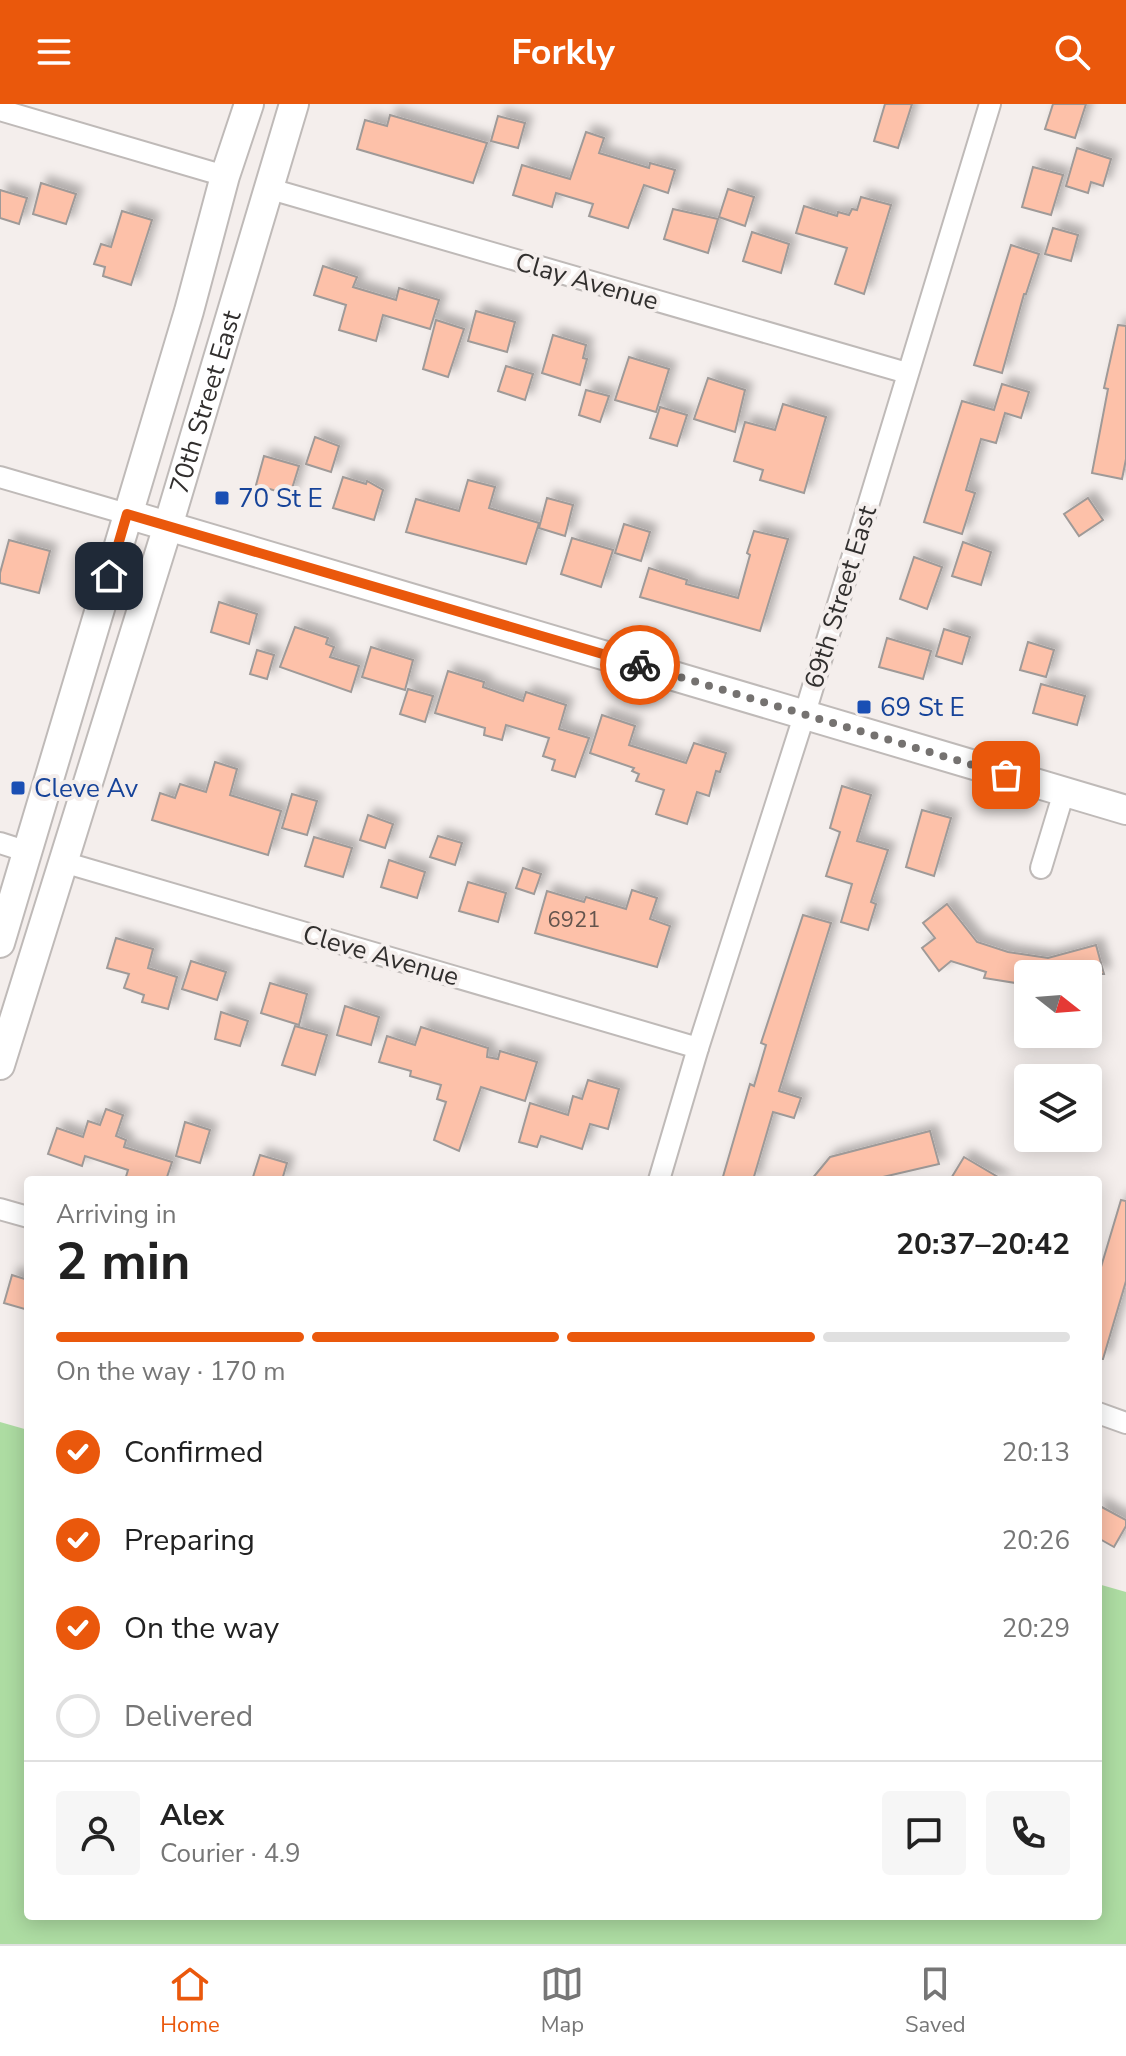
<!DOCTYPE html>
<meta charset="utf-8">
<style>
:root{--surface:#fff;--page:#f6f6f6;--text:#222;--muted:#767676;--line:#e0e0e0;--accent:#ea580c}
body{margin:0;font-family:"Nunito Sans",sans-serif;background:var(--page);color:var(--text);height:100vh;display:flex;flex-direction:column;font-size:30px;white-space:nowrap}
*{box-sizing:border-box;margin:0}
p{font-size:26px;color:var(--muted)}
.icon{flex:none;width:44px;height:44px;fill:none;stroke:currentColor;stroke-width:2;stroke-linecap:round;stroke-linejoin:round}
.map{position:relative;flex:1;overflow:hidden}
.details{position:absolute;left:24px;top:1072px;width:1078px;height:744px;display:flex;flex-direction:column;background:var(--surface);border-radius:8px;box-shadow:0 4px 20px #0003}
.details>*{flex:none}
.needle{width:52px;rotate:107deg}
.fabs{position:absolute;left:1014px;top:856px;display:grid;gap:16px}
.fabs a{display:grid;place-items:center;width:88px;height:88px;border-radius:8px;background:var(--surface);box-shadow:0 4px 20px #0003;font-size:40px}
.pin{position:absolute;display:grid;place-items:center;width:68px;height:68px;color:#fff;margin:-34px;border-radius:16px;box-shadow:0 4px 12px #0006}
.courier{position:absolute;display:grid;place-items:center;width:80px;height:80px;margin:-40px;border:6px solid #ea580c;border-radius:50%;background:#fff;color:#222;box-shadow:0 2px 10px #0007}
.summary em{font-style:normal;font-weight:700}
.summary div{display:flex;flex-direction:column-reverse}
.summary{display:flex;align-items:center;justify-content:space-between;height:136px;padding:0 32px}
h1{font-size:52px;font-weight:700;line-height:60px}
.bar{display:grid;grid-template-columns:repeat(4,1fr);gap:12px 8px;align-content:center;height:96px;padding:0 32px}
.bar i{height:10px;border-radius:6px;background:var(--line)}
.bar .on{background:var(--accent)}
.bar p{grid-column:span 4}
.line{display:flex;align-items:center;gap:20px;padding:0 32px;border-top:2px solid var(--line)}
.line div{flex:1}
.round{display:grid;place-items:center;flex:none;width:84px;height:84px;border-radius:8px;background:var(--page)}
ol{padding:0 32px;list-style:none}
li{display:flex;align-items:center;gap:24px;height:88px}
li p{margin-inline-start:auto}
li .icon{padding:8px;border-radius:50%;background:var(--accent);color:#fff;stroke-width:4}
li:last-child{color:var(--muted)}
li i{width:44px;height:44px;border:4px solid var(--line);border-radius:50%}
header{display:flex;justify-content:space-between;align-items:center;height:104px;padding:0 32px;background:var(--accent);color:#fff;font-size:36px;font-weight:700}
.tab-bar{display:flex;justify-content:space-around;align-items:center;height:112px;border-top:2px solid var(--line);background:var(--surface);font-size:22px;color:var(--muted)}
.tab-bar a{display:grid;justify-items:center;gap:4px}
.tab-bar .on{color:var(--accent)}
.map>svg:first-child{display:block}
</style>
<header><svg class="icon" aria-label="menu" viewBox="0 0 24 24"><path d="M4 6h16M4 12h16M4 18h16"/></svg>Forkly<svg class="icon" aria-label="search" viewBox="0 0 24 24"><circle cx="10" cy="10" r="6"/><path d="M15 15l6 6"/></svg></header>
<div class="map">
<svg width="1126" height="1840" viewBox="0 0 1126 1840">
<defs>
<filter id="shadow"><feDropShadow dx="7" dy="-7" stdDeviation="4" flood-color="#0004"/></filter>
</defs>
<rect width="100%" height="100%" fill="#f4eeec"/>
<!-- green -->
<polygon fill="#addca2" points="0,1318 28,1326 28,1812 1098,1812 1098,1480 1126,1488 1126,1840 0,1840"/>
<!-- building -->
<g fill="#fdc1a9" stroke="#9f9a98" stroke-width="2" filter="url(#shadow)">
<polygon points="885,0 912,0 898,44 874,37"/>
<polygon points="1053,0 1086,0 1075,34 1045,25"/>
<polygon points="390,11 487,39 473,79 357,45 365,16 387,22"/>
<polygon points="498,12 525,19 518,44 491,37"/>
<polygon points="586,28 604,34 599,49 649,64 650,59 675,66 668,89 644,81 628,124 589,112 593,100 556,89 552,103 513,91 522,61 570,75"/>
<polygon points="1077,44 1111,55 1103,82 1091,78 1088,89 1066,82"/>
<polygon points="1033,63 1063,71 1051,111 1022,103"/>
<polygon points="41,79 76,90 66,120 33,110"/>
<polygon points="728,85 754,93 745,122 719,113"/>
<polygon points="0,86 27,94 19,120 0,114"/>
<polygon points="861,93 891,101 864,190 835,180 847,144 796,129 804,102 837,112 838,108 849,111 852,105 857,106"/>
<polygon points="673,105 718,115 708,149 664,135"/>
<polygon points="122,107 152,116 131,181 103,172 105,163 94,160 101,140 111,143"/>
<polygon points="1053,124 1078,131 1071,157 1045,150"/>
<polygon points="752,128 789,140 781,169 743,157"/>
<polygon points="1011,141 1039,150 1026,190 1024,190 1002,269 974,261"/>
<polygon points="323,162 357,173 353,183 396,196 399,184 439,196 430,225 383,211 376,237 339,226 346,201 314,191"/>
<polygon points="476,207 515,218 507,248 468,237"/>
<polygon points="436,216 464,225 448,273 423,265"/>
<polygon points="1118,221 1126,222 1126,355 1122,375 1092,369 1108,285 1104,284"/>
<polygon points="553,231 586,241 583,254 587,255 580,281 542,269"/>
<polygon points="629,253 669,265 656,308 615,296"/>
<polygon points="506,262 533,270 525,296 498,287"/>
<polygon points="708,274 745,286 735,328 694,315"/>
<polygon points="1002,280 1029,288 1021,314 1005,309 996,339 981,335 966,386 975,389 962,430 924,418 962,297 994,306"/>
<polygon points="586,286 609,292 600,318 579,311"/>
<polygon points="783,300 826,313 804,389 760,376 763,366 734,357 745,318 775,326"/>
<polygon points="660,303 687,311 677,342 650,334"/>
<polygon points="315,333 339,342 331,368 306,360"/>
<polygon points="264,352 299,362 290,391 256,381"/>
<polygon points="343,373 366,380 367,377 383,386 374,416 333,404"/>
<polygon points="468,376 495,383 489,404 539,419 526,460 406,428 416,395 459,407"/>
<polygon points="547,394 573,401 565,432 539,424"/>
<polygon points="1088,394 1103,416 1079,432 1064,410"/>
<polygon points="624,420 650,428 641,457 615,449"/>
<polygon points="754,427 788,435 760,527 640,493 649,464 687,476 686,480 738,494 750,451 747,449"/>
<polygon points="572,434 613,446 601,483 561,470"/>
<polygon points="9,436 50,447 39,489 0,479 0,469"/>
<polygon points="963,438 991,448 981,481 952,472"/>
<polygon points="914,453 942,463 927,505 900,495"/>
<polygon points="219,498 257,510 249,540 211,528"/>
<polygon points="295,523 328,534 326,540 334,543 330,553 359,562 351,588 280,563"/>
<polygon points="944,525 970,533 962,560 936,552"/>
<polygon points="887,534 931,547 923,575 879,563"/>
<polygon points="1028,538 1054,546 1046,573 1020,566"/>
<polygon points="371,543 413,556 405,586 362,573"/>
<polygon points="257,546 274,551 267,575 250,570"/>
<polygon points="448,567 484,578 483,583 523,597 526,588 566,601 559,625 589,634 575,673 552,666 555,656 543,652 549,634 506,621 502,636 484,631 485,624 435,609"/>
<polygon points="1041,580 1085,592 1077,621 1033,609"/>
<polygon points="408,585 433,592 425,618 400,610"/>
<polygon points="602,611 635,622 629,641 686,659 694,639 726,649 720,668 716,667 709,692 697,688 687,720 656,710 664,686 636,677 639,670 632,667 634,664 590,649"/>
<polygon points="215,658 237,665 230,691 281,707 268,751 152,716 160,689 175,694 180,680 206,688"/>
<polygon points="842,682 871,691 857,737 888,746 871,798 876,800 868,826 841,818 852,780 826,772 840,728 830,724"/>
<polygon points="292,690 317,697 307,731 282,724"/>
<polygon points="922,706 951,714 934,772 906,763"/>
<polygon points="368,711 393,720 385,744 360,736"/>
<polygon points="438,732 462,739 455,761 430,753"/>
<polygon points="314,733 352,744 343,773 305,762"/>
<polygon points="389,756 425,768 417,794 381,783"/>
<polygon points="523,764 541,770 534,790 516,784"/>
<polygon points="468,778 506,789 498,818 459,807"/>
<polygon points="632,786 657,794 650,815 670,822 657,863 535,829 547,787 584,798 586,793 626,805"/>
<polygon points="947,800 977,838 1008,848 1048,854 1096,841 1104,870 1028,870 1028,881 984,874 986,868 951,857 939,867 922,844 935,834 923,819"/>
<polygon points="803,811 831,819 779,987 801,994 794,1014 773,1008 753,1076 722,1076 750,980 754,982 766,941 761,939"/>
<polygon points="116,834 153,845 148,864 177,873 168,905 142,898 144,891 124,884 129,870 107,864"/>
<polygon points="191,857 226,868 217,896 182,885"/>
<polygon points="270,879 307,890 299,921 261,909"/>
<polygon points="345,902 379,913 371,941 337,931"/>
<polygon points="221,908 248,917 240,942 215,935"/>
<polygon points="295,922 327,931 315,971 282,961"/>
<polygon points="421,923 488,944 487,953 498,955 500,947 537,958 525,997 481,983 459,1047 434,1036 446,998 437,995 441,981 410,972 411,967 379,958 387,932 415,941"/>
<polygon points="588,976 619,985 608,1025 590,1020 582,1045 541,1032 537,1043 519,1038 530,999 568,1011 573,992 582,995"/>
<polygon points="106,1005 123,1011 116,1032 126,1036 124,1043 172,1058 166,1076 125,1076 128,1066 85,1052 82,1062 48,1050 57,1024 83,1033 88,1017 100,1021"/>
<polygon points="185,1018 210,1026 200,1059 176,1052"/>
<polygon points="930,1027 939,1060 870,1076 811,1076 830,1053"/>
<polygon points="260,1051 287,1059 282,1076 252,1076"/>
<polygon points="964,1053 1003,1076 950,1076"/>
<polygon points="1121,1096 1126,1097 1126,1177 1103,1255 1098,1255 1098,1162 1101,1163"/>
<polygon points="12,1171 28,1176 28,1206 4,1199"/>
<polygon points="1098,1401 1126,1416 1126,1422 1114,1443 1098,1434"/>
</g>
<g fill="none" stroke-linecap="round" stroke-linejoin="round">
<defs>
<g id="street">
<polyline points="0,6 225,72"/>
<polyline points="267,84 907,269"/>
<polyline points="0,373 127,410"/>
<polyline points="0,739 28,748"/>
<polyline points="63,758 698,944"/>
<polyline points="1041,764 1064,688"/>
<polyline points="659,1076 698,944 805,609 990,0"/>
<polyline points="0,1105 28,1113"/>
<polyline points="1098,1309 1126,1319"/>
</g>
<g id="secondary">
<polyline points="127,410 1126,706"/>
<polyline points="0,839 189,207 225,72 249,0"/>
<path id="s1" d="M0 961 168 422 294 0"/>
</g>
</defs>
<!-- street casing -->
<use href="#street" stroke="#bfbab8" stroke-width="24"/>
<!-- secondary casing -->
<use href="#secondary" stroke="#bfbab8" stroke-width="32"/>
<!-- street -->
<use href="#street" stroke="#fff" stroke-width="20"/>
<!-- secondary -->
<use href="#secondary" stroke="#fff" stroke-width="28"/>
</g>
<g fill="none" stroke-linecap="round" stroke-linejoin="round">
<!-- done -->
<polyline stroke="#757270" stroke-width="8" stroke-dasharray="0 14.4" points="640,561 1006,671"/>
<!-- route -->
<polyline stroke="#ea580c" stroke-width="10" points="109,472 127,410 640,561"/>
</g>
<!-- markers -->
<g fill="#1a4fb4" stroke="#f4eeec" stroke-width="3">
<rect x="214" y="386" width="16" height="16" rx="4"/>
<rect x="856" y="595" width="16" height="16" rx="4"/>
<rect x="10" y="676" width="16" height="16" rx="4"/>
</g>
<g text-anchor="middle" stroke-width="8" stroke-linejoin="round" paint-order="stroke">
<!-- number labels -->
<g font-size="22" fill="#64544d">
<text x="574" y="823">6921</text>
</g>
<!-- street labels -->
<g font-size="26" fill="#312f2e" stroke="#f4eeec">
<text transform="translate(587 177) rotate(16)" y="9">Clay Avenue</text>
<text dy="9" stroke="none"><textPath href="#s1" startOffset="694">70th Street East</textPath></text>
<text transform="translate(840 493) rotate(-73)" y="9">69th Street East</text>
<text transform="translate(381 851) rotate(16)" y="9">Cleve Avenue</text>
</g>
<!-- transit labels -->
<g font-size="26" fill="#164399" stroke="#f4eeec" text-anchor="start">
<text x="238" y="403">70 St E</text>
<text x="880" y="612">69 St E</text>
<text x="34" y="693">Cleve Av</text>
</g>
</g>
</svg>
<div class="fabs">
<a><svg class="needle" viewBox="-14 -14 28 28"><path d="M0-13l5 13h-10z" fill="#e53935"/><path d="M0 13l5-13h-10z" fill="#767676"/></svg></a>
<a><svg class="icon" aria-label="layers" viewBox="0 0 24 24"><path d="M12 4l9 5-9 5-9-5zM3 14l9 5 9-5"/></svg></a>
</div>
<div class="pin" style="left:1006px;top:671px;background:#ea580c"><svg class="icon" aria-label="bag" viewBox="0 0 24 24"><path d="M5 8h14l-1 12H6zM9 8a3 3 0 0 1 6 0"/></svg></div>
<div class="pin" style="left:109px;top:472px;background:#1f2937"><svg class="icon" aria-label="home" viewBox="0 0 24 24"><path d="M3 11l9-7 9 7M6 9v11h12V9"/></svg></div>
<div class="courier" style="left:640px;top:561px"><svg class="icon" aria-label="bike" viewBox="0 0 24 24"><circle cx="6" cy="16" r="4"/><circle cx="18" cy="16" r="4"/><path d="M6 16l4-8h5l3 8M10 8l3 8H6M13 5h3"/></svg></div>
<section class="details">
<div class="summary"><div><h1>2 min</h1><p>Arriving in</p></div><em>20:37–20:42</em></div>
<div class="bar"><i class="on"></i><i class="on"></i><i class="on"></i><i></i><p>On the way · 170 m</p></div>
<ol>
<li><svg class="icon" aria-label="check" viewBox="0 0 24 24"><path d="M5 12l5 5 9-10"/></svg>Confirmed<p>20:13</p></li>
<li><svg class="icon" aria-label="check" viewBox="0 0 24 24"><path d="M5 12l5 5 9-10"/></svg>Preparing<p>20:26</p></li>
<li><svg class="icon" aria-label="check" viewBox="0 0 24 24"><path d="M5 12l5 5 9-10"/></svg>On the way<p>20:29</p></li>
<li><i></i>Delivered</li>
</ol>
<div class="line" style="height:144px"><a class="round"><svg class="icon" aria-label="person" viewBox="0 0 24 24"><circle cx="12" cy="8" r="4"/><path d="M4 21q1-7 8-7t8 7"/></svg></a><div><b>Alex</b><p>Courier · 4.9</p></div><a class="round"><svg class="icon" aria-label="chat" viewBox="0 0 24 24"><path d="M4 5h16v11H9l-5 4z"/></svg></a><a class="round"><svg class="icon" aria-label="phone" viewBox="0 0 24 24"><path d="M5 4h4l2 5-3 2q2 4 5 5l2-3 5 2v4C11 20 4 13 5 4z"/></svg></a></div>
</section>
</div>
<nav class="tab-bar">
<a class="on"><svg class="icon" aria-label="home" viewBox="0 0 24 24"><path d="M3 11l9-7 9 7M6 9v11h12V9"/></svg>Home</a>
<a><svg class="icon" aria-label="map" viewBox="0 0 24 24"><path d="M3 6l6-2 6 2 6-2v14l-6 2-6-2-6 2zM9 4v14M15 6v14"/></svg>Map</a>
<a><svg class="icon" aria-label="saved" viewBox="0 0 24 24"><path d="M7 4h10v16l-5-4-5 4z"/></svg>Saved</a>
</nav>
